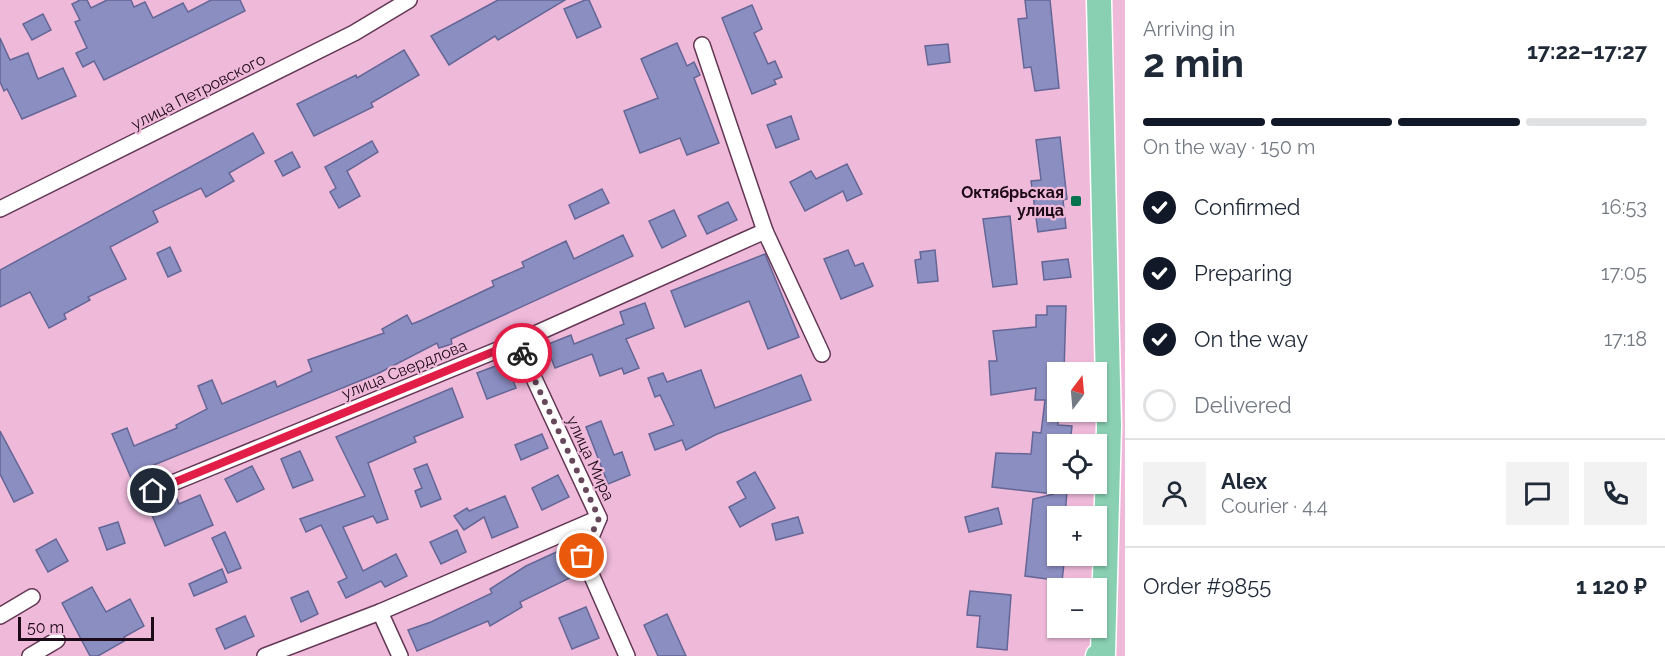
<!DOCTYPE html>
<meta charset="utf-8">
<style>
:root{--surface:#fff;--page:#f2f2f3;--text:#1f2937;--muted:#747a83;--line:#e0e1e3;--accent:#111827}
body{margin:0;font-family:Raleway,sans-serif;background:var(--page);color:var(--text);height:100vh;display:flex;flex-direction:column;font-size:22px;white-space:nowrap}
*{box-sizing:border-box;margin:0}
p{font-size:20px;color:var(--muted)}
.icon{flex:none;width:33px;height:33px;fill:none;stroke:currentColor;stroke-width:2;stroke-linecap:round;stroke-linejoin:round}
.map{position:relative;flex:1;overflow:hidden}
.details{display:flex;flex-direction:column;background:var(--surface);width:540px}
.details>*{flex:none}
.needle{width:39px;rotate:16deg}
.buttons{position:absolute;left:1047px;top:362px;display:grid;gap:12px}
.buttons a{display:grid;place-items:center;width:60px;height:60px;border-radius:0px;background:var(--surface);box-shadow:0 2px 4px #0004;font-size:30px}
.scale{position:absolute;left:18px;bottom:15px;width:136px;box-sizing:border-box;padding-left:6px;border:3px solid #1c0a16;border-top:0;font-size:16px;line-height:21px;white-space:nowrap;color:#1c0a16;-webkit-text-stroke:4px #efb9da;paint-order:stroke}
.pin{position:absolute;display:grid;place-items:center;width:51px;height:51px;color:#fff;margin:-26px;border:3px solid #fff;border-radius:50%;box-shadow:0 2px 6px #0007}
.courier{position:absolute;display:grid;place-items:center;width:60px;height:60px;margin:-30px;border:4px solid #e11d48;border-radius:50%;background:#fff;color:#222;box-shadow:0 2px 8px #0007}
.head em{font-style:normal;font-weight:700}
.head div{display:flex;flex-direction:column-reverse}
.head{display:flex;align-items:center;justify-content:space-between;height:102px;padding:0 18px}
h1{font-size:39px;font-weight:700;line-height:45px}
.bar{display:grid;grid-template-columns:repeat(4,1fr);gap:9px 6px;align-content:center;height:72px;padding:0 18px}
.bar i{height:8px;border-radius:4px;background:var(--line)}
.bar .on{background:var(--accent)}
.bar p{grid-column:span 4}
.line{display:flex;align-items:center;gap:15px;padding:0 18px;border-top:2px solid var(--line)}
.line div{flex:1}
.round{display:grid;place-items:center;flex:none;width:63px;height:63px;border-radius:0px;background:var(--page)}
ol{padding:0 18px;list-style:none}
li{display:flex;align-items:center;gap:18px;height:66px}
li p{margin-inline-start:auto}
li .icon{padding:6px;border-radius:50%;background:var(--accent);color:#fff;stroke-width:4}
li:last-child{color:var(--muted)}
li i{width:33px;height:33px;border:3px solid var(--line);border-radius:50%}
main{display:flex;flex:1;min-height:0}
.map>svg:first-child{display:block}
</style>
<main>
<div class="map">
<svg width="1125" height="656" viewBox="0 0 1125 656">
<rect width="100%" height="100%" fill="#efb9da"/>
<!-- building -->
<g fill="#8b8ec1" stroke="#646696" stroke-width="1.5">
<polygon points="80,0 87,0 91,8 107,0 131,0 134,7 145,2 153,18 183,3 188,12 211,0 240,0 245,11 104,80 94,61 83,67 76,53 87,48 75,22 80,20 72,4"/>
<polygon points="498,0 565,0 498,40 495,36 449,65 431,36"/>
<polygon points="585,0 589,0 601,27 577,38 564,9"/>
<polygon points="1025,0 1050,0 1059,88 1035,91 1031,67 1024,68 1018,19 1027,18"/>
<polygon points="752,5 762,29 754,33 768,64 775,61 782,77 774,80 776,84 752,94 722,18"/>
<polygon points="43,14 51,30 32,40 23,24"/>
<polygon points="0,38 10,60 28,53 38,79 63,68 76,96 22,119 7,89 4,91 0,82"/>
<polygon points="677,43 687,66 694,62 700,75 694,78 719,143 687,155 680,138 640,153 624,111 658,98 641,59"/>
<polygon points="948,44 950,62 928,65 925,46"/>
<polygon points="404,50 419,75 371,103 373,107 314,136 297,104 356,75 357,78"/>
<polygon points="791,116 799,139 776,148 767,125"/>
<polygon points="253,133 264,153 229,173 234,181 206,197 201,188 153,211 158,222 110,247 126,279 88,297 90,300 64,314 66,319 49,328 30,292 0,307 0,270"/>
<polygon points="1060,137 1067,199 1063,200 1066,228 1038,232 1031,181 1041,180 1036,140"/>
<polygon points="372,141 378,152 347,171 360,196 339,208 330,192 336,188 325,167"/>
<polygon points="292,152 300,167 283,176 275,161"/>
<polygon points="847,164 862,194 847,201 843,191 805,211 790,182 811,171 816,179"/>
<polygon points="602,189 609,203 575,219 569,205"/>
<polygon points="728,202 737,220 707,234 698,216"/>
<polygon points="674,210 686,236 662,248 649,221"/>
<polygon points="1010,216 1017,284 993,287 983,219"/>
<polygon points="623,235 633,256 451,339 452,344 439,348 437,343 379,373 144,469 146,474 132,480 112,434 127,428 134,446 177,428 176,425 207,409 198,386 212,380 222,404 275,381 277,387 312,371 308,360 384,333 382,329 407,315 412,324 422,320 494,286 492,281 524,267 522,262 566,241 574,259"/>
<polygon points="170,247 181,271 168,277 157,253"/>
<polygon points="848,250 855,266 863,263 873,286 841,299 824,259"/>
<polygon points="935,250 938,281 918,283 915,260 921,259 920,252"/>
<polygon points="765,254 799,337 768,349 749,301 685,327 671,291"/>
<polygon points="1068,259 1071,277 1044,280 1042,262"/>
<polygon points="645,303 654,328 626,339 639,368 624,374 622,368 600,376 592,354 555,368 546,345 571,335 574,344 624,324 620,312"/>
<polygon points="1047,306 1066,306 1064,372 1058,372 1058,425 1072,426 1070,444 1058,444 1058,493 1067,491 1065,516 1058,516 1058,555 1065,555 1062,581 1025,576 1033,499 1054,494 992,487 996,453 1031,454 1033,432 1041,433 1045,400 1035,400 1036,388 991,395 989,361 997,361 993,331 1036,327 1036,315 1047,315"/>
<polygon points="506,362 516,388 487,399 477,373"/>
<polygon points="701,370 715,408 801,375 811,400 717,434 686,450 682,440 655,450 649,434 674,425 660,395 655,397 648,378 663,373 667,382"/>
<polygon points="452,388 463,417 414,437 416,442 368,463 388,519 377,523 373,516 343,527 363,571 396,554 407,576 385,587 381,581 346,598 338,582 347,578 321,525 306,532 300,519 365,496 336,437"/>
<polygon points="601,421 614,455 622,452 630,475 608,484 586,427"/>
<polygon points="0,431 33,493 14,502 0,474"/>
<polygon points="542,434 548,448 521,460 515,445"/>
<polygon points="300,451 313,480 293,488 281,459"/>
<polygon points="427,464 441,499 421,507 415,491 422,488 414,469"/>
<polygon points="252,466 264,489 237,502 225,479"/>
<polygon points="755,472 775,508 740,527 729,507 746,498 737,482"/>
<polygon points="558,475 569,497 542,510 532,488"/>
<polygon points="200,495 213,525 165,546 149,508 177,499 179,504"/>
<polygon points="505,496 518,527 492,538 484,517 464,530 454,516 467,508 469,511"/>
<polygon points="998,508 1002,524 969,532 965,517"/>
<polygon points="798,517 803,533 776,540 772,524"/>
<polygon points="118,522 125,543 107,550 99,528"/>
<polygon points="457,530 466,552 441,564 430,542"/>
<polygon points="225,532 241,568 228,573 212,538"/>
<polygon points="56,539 68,561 48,572 36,550"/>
<polygon points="563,549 576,575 520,602 522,607 490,626 488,621 417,651 408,630 431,622 492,593 490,589 526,566"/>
<polygon points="222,569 227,582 194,596 189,584"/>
<polygon points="92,587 106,612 130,599 144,626 124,637 126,640 98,656 90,656 62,603"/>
<polygon points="308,591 318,614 301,622 291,598"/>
<polygon points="970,591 1011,595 1007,650 977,647 980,616 967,615"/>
<polygon points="586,607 599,638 572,649 559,618"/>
<polygon points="667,614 686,656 658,656 644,625"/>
<polygon points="245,616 254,636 225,649 216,629"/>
</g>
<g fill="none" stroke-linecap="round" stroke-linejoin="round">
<defs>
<g id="minor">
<polyline points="702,45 765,231 822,354"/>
<polyline points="0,209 354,33 409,0"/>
<polyline points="517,342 599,518 583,556 627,656"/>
<polyline points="153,491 517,342 765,231"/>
<polyline points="380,612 400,656"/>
<polyline points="0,616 32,597"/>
<polyline points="30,656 57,640"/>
<polyline points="265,656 380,612 599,518"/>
</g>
<polyline id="primary" points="1098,656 1103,653 1109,426 1099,0"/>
</defs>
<!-- minor casing -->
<use href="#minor" stroke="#633754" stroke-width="18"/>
<!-- primary casing -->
<use href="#primary" stroke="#fff" stroke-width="27"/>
<!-- minor -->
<use href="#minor" stroke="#fff" stroke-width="15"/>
<!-- primary -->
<use href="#primary" stroke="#89cfb2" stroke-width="24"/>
</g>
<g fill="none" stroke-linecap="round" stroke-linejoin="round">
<!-- done -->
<polyline stroke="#66475b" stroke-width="6" stroke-dasharray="0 10.8" points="522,353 599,518 582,556"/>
<!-- route -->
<polyline stroke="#e11d48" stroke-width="8" points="153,491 517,342 522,353"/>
</g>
<!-- markers -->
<rect fill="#05744e" stroke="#efb9da" stroke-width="2" x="1070" y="195" width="12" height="12" rx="3"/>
<g text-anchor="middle" stroke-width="4.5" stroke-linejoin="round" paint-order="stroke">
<!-- street labels -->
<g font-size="16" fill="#1c0a16" stroke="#efb9da">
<text transform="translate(198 91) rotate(-27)" y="6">улица Петровского</text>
<text transform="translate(404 369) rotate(-22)" y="6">улица Свердлова</text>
<text transform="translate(591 458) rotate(65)" y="6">улица Мира</text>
</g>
<!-- poi labels -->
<g font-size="16" font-weight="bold" fill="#1c0a16" stroke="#efb9da" text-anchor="end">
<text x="1064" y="198">Октябрьская<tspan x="1064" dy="18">улица</tspan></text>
</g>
</g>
</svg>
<div class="buttons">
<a><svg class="needle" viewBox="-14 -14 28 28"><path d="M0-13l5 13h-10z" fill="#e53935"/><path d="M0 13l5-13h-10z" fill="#747a83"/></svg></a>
<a><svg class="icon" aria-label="locate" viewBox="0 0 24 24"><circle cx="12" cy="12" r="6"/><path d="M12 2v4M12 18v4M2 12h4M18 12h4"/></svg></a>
<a>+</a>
<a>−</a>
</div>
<div class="scale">50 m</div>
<div class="pin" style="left:582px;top:556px;background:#ea580c"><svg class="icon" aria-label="bag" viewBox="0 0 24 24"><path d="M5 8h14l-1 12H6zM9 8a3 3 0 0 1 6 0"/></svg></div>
<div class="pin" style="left:153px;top:491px;background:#1f2937"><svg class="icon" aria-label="home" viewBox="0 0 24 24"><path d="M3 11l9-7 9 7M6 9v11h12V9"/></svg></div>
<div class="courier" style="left:522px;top:353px"><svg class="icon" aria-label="bike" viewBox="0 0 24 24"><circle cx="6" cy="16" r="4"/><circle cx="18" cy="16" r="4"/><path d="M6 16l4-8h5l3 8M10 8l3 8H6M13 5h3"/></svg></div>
</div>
<section class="details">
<div class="head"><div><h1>2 min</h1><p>Arriving in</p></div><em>17:22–17:27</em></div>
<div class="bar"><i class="on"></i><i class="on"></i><i class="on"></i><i></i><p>On the way · 150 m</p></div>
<ol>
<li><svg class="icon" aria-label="check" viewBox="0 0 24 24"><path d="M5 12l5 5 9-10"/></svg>Confirmed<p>16:53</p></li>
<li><svg class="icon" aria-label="check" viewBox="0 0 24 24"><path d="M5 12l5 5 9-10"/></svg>Preparing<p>17:05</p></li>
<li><svg class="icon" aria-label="check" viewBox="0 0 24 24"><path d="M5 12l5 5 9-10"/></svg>On the way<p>17:18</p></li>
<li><i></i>Delivered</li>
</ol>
<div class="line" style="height:108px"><a class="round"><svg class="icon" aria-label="person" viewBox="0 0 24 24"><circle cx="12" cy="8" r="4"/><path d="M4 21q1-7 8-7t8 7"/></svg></a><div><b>Alex</b><p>Courier · 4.4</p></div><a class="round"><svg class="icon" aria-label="chat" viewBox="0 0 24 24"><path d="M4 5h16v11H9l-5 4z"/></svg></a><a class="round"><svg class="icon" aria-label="phone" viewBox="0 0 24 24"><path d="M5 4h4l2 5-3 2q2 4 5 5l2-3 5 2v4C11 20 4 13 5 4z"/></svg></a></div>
<div class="line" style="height:78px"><div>Order #9855</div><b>1 120 ₽</b></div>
</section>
</main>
